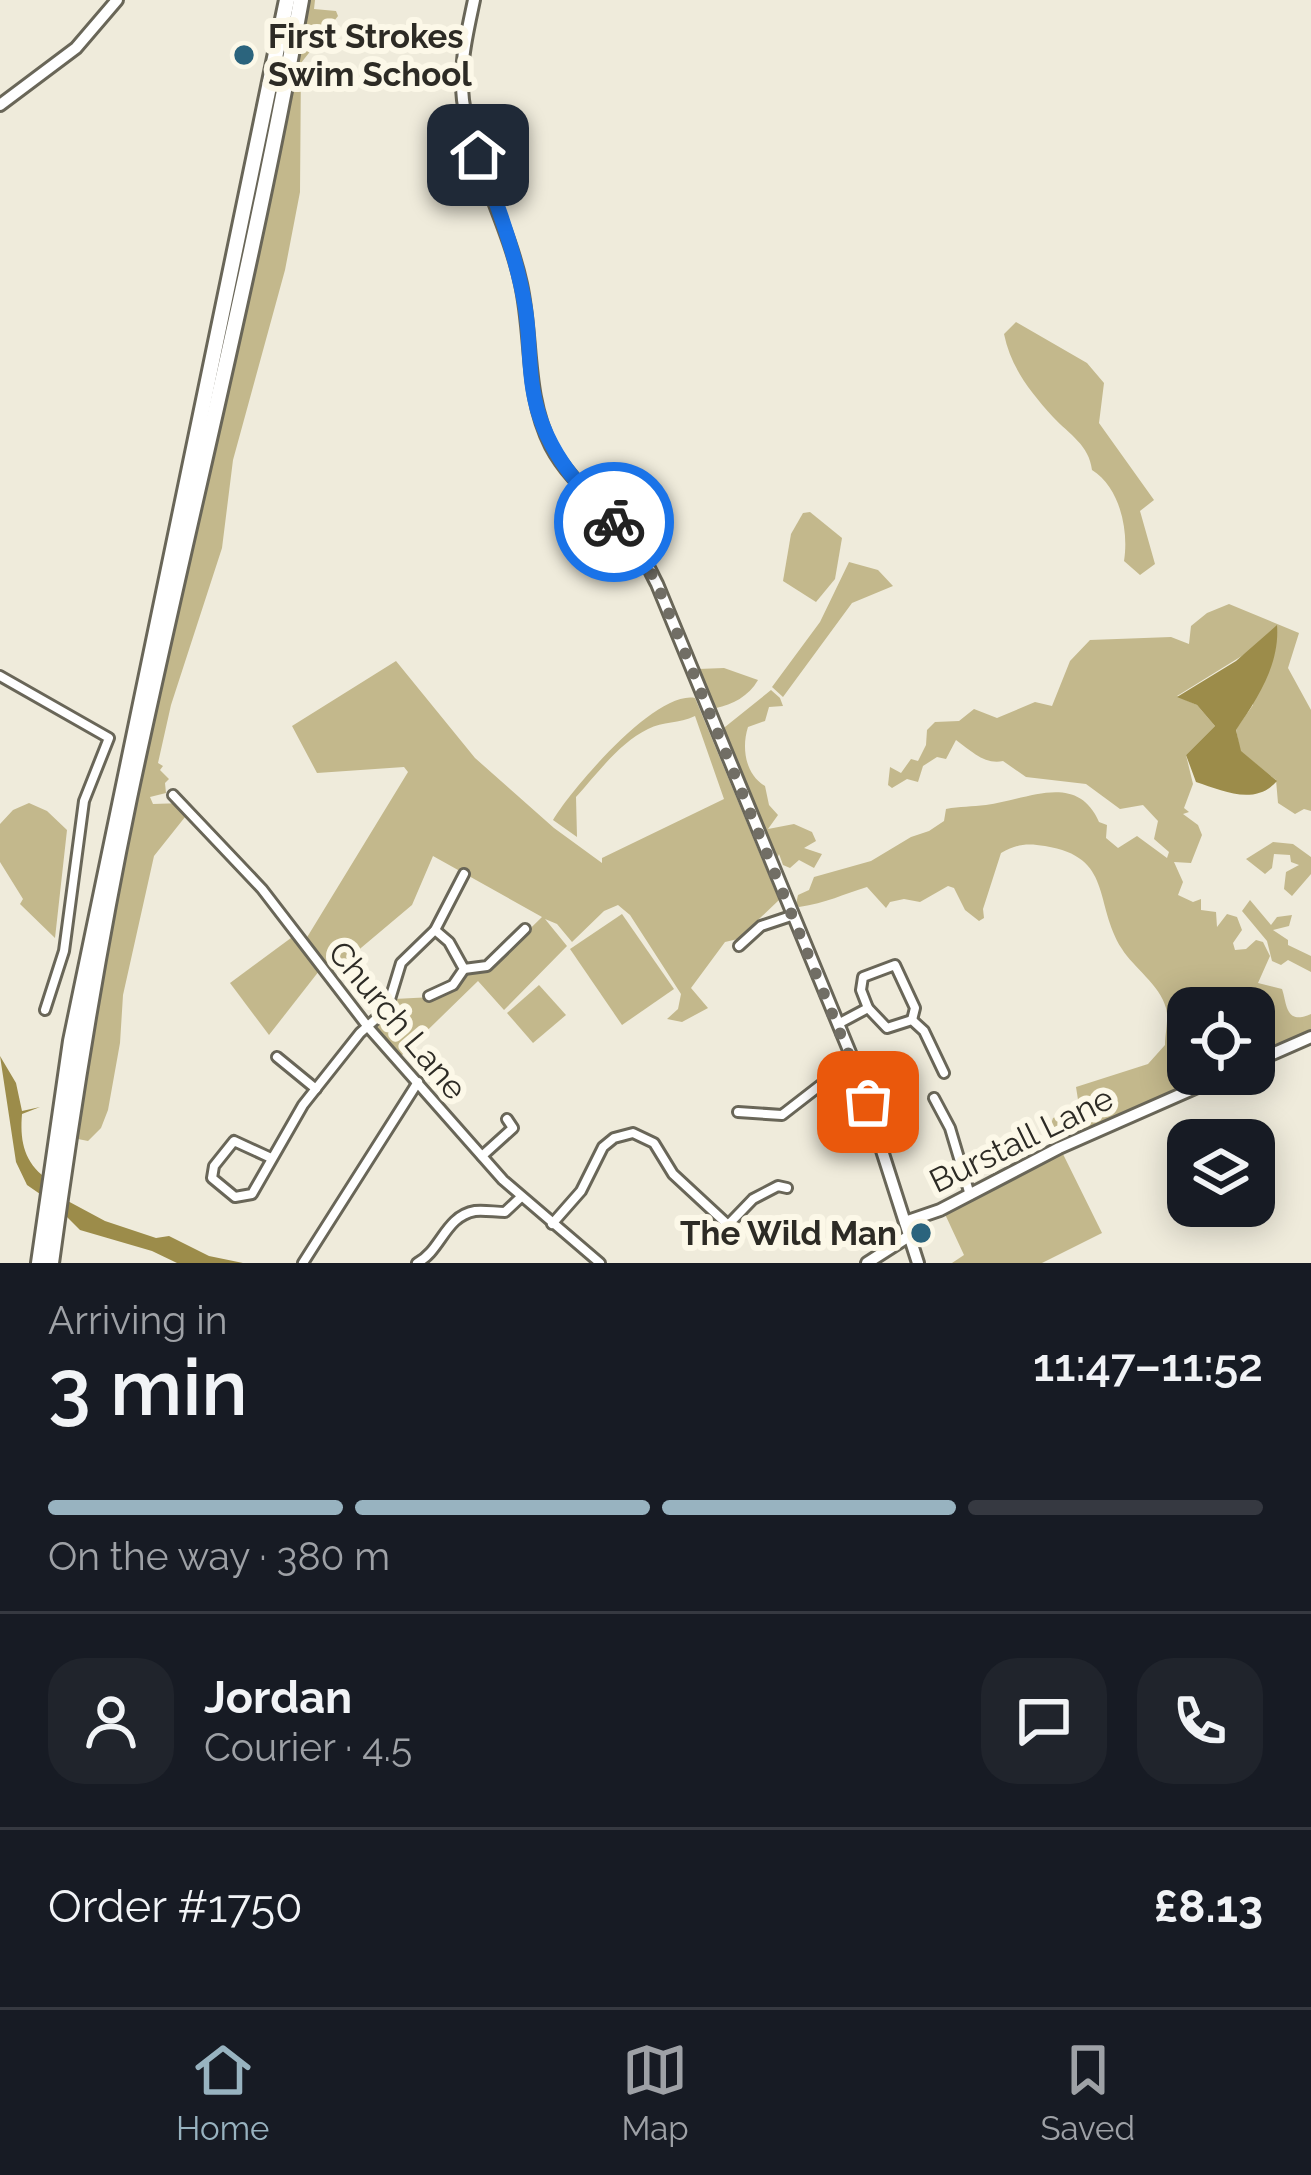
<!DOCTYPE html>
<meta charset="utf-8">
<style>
:root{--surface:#171b24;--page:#20242c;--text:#f1f3f6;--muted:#9ea1a6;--line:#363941;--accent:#98b3c0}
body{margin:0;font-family:Raleway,sans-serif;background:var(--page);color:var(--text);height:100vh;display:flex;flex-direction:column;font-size:45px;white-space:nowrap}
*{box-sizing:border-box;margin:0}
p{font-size:39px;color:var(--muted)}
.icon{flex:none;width:66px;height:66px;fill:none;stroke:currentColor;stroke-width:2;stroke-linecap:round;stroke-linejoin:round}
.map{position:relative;height:1263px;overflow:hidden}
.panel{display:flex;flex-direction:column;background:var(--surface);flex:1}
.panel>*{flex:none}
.buttons{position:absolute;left:1167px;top:987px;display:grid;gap:24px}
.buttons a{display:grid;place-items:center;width:108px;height:108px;border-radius:24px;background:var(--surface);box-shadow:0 6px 30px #0003;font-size:60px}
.pin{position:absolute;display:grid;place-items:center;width:102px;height:102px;color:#fff;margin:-51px;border-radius:24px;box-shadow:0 6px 18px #0006}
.courier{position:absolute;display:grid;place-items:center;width:120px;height:120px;margin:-60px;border:9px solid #1a73e8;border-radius:50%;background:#fff;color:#222;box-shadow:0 3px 15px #0007}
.overview em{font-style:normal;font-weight:600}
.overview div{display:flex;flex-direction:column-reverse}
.overview{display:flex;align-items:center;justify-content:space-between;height:204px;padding:0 48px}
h1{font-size:78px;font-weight:600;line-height:90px}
.bar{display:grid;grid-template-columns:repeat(4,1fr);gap:18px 12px;align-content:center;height:144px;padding:0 48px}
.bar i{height:15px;border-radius:9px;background:var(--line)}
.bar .selected{background:var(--accent)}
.bar p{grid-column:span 4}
.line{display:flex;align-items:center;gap:30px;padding:0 48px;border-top:3px solid var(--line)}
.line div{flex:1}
.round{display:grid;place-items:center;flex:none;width:126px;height:126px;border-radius:36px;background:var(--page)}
.tab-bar{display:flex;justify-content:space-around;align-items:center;height:168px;border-top:3px solid var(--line);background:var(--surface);font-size:33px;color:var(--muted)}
.tab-bar a{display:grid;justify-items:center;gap:6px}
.tab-bar .selected{color:var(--accent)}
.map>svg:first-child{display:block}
</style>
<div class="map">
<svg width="1311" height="1263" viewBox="0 0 1311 1263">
<rect width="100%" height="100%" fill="#efebdb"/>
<!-- green -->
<g fill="#c3b88c">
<polygon points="305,0 315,0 314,9 336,11 338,16 301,63 300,192 285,270 233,460 222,548 171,705 158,763 163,766 160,770 169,779 165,783 166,793 150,797 153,804 183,803 189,812 154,856 123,995 120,1043 108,1110 101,1128 88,1141 73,1138 125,841"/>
<path d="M1016 322 1087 363 1104 383 1099 423 1154 500 1140 511 1155 564 1140 575 1124 561C1129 531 1120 487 1092 470 1089 445 1070 435 1053 417 1030 391 1011 368 1004 334Z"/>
<polygon points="596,508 625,540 641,568 619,576 599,553 592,512"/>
<polygon points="810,512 842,538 835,579 816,602 783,581 791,534 803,513"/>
<polygon points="849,562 878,570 893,586 852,603 783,697 772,687 820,622"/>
<path d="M1229 604 1299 633 1288 668 1311 710V811L1304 809 1295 814 1278 803 1276 780 1240 751 1236 729 1253 705 1245 654 1177 696 1197 705 1215 726 1186 755 1193 784 1184 808 1189 812 1183 814 1198 825 1202 835 1191 863 1174 862 1183 882 1178 895 1193 902 1201 899V910L1216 912 1217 927 1227 914 1237 917 1242 930 1233 943 1235 950 1246 949 1256 940 1263 942 1270 956 1258 983 1282 989C1287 1003 1285 1026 1311 1014V1037L1254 1062V1008H1188V1074H1227L1059 1142 1050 1127 1053 1118 1079 1106 1076 1087 1148 1064 1165 1045C1165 1034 1169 1018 1166 1008 1160 985 1133 967 1122 949 1093 903 1114 857 1045 846 1027 843 1017 844 1001 853L983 909 984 918 979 921 965 910 954 888 948 886 920 902 904 899 890 902 886 908 867 887C844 894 826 903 799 907L796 904 798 895 809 890 814 877 871 861 911 837 929 831 944 821 946 809C960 806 972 807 986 805 1027 800 1077 771 1099 822L1107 825 1106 838 1118 848 1137 836 1167 858 1169 852 1154 839 1158 821 1143 805 1120 809 1086 784 1026 777 1003 761C985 765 971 751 956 740L946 759 937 757 923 766 918 782 907 779 892 788 888 785 890 767 901 773 911 759 918 761 926 745 927 730 935 722 959 721 974 709 997 718 1035 702 1052 706 1070 661 1090 640 1171 637 1189 644 1191 626 1207 613Z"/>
<path d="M396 661 475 758 554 828 602 863V858L724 799 695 716C679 724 663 721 648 729 619 743 597 774 576 797L577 837 553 820C573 787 656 690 695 698L779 900 738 939 725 942 691 988 708 1008 682 1022 667 1019 678 1009 681 994 630 915 618 905 604 911 572 942 557 924 545 919 567 946 504 1010 478 981 400 1057 374 1028 394 999 433 997 455 986 466 974 489 969 542 917 433 856 412 905 330 974 306 939 408 772 404 767 317 773 292 726Z"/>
<path d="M724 668 758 680C749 696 732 705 716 708L698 669Z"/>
<path d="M771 690 780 698 783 706 769 707 765 721 748 727C741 749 746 775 765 786L769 805 778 815 768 829 794 824 812 832 816 841 804 848 822 854 814 868 799 860 790 868 783 865 779 854 776 862 720 731Z"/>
<polygon points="29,803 47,811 67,830 55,938 20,904 23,899 0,862 0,824 13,810"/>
<polygon points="1273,842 1293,844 1311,857 1311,874 1292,896 1284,889 1286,872 1299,865 1291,862 1290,855 1274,854 1272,868 1265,874 1246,859"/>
<polygon points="1250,900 1271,925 1277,917 1292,915 1289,926 1273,930 1288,940 1288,945 1311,956 1311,972 1288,960 1281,965 1272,961 1267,941 1242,911"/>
<polygon points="622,914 674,989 622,1025 570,949"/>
<polygon points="295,935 319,971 269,1035 230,983"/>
<polygon points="539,985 566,1015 533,1043 507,1013"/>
<polygon points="1061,1150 1102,1233 1042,1263 952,1263 964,1255 944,1212"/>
</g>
<!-- water -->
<g fill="#9c8c4a">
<path d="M1277 625C1280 664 1258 698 1236 730L1241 751 1277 781C1255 806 1223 791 1196 782L1186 755 1215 726 1197 705 1177 697 1236 661Z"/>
<path d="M0 1056 16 1083 22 1111 40 1107 22 1114C20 1138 23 1159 42 1175L40 1194 27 1185 16 1162Z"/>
<polygon points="64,1199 105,1221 156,1238 169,1236 209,1256 243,1263 177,1263 152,1251 80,1230 62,1212"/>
</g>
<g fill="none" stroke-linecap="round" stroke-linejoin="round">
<defs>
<g id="street">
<polyline points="0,676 109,738 84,801 64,951 45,1010"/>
<polyline points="173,795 262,889 368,1027 503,1180 600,1263"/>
<polyline points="739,946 761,926 794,915"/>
<polyline points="464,969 487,966 525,929"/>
<polyline points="429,996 453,985 464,969 449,942 435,930"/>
<polyline points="868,1008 861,990 863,977 895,965 915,1008 912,1020"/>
<polyline points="838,1024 868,1008 887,1028 912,1020 924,1031 944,1073"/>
<polyline points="277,1057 316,1089"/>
<polyline points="934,1098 950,1128 970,1195"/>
<polyline points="738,1112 782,1115 853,1060"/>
<polyline points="482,1156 513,1128 507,1119"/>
<polyline points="271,1158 234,1141 214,1166 212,1178 235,1197 252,1194 303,1105 360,1033 387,1009 401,963 435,930 464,874"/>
<polyline points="552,1224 581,1191 603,1147 614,1138 633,1133 654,1143 673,1174 728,1225 753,1199 778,1186 787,1188"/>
<polyline points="303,1263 418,1082"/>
<path d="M417 1263C441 1251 445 1216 475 1211 485 1210 495 1212 505 1212L521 1197"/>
</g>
<g id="secondary">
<path d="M474 0C467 34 459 64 463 100 471 160 508 223 521 284 533 339 525 395 551 446 572 486 610 509 635 544 644 556 650 571 657 584L853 1060 918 1263"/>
<polyline points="0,105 76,48 117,0"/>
<polyline points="1254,1062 1311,1037"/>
<polyline points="905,1222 940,1210 1059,1148 1227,1074"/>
<polyline points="867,1263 909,1236"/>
</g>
<g id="highway">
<polyline points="39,1263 71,1041 287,0"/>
<path d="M51 1263C72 1107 97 952 129 798 185 532 253 268 301 0"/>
</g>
</defs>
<!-- street casing -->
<use href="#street" stroke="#696658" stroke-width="14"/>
<!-- secondary casing -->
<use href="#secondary" stroke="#696658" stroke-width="16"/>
<!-- highway casing -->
<use href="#highway" stroke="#696658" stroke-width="20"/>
<!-- street -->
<use href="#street" stroke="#fff" stroke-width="8"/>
<!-- secondary -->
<use href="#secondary" stroke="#fff" stroke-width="10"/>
<!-- highway -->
<use href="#highway" stroke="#fff" stroke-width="14"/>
</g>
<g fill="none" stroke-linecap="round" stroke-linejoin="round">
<!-- done -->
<polyline stroke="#716e65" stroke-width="12" stroke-dasharray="0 21.6" points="614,522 636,545 657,584 868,1102"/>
<!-- route -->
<path stroke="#1a73e8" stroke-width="15" d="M478 155C498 204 516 254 525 306 530 334 528 362 533 390 542 445 575 484 614 522"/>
</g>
<!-- markers -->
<g fill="#2b647d" stroke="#fcf8e8" stroke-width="4.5">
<circle cx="244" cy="55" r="12"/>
<circle cx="921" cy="1233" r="12"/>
</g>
<g text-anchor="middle" stroke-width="12" stroke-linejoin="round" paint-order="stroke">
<!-- poi labels -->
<g font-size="33" font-weight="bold" fill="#2d2b25" stroke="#fcf8e8" text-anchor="start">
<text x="268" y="48">First Strokes<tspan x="268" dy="38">Swim School</tspan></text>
<text x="897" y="1245" text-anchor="end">The Wild Man</text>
</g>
<!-- street labels -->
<g font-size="33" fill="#2d2b25" stroke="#fcf8e8">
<text transform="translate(398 1020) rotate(50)" y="12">Church Lane</text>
<text transform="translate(1021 1139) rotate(-26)" y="12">Burstall Lane</text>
</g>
</g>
</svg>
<div class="buttons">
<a><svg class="icon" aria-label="locate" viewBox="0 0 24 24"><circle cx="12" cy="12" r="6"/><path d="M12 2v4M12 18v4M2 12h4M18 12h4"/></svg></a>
<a><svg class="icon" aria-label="layers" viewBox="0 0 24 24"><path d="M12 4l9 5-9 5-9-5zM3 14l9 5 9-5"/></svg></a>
</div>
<div class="pin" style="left:868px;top:1102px;background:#ea580c"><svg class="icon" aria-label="bag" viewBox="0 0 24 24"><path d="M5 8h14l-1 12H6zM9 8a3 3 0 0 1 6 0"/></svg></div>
<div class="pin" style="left:478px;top:155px;background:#1f2937"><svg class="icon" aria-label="home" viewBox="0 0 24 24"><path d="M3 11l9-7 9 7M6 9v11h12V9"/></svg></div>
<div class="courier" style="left:614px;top:522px"><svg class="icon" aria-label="bike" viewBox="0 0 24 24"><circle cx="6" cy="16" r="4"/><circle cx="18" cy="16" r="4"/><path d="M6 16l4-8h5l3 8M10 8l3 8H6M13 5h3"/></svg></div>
</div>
<section class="panel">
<div class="overview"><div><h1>3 min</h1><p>Arriving in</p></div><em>11:47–11:52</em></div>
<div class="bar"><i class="selected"></i><i class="selected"></i><i class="selected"></i><i></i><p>On the way · 380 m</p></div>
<div class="line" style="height:216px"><a class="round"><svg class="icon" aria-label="person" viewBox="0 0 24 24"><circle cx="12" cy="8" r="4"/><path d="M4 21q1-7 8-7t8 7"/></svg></a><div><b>Jordan</b><p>Courier · 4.5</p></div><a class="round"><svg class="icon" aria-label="chat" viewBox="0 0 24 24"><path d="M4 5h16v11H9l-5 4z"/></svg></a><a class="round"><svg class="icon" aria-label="phone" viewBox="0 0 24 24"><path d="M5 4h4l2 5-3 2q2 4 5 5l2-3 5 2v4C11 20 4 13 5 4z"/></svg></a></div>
<div class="line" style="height:156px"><div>Order #1750</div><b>£8.13</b></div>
</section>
<nav class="tab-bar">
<a class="selected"><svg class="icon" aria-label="home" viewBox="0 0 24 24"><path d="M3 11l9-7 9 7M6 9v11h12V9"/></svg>Home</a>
<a><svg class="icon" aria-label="map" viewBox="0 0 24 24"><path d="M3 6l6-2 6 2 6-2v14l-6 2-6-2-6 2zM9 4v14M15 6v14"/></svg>Map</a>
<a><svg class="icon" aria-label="saved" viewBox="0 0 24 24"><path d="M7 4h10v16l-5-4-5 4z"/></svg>Saved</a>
</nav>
